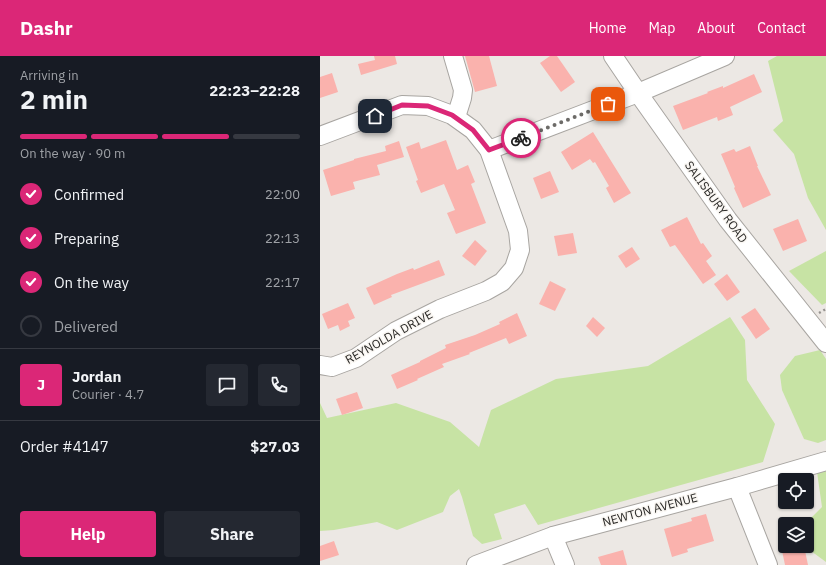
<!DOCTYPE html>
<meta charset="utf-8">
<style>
:root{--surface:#171b24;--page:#242831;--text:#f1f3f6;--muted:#9ea1a6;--line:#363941;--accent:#db2777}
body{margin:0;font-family:"IBM Plex Sans",sans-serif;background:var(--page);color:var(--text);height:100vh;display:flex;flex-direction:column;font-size:15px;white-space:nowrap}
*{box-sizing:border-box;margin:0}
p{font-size:13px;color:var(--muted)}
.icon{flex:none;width:22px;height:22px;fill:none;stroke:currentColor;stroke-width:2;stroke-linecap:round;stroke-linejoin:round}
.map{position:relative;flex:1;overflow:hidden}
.details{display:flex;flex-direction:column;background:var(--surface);width:320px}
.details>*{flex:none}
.buttons{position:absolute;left:458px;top:417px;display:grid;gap:8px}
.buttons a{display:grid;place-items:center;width:36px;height:36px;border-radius:4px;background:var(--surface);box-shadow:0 1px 3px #0004;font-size:20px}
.pin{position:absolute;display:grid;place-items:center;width:34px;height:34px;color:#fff;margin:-17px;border-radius:8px;box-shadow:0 2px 6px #0006}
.courier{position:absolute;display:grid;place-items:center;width:40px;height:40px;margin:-20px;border:3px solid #db2777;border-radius:50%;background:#fff;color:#222;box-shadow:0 1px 5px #0007}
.headline em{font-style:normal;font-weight:800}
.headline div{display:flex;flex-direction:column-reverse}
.headline{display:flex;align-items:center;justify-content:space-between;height:68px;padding:0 20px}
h1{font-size:26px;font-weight:800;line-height:30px}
.bar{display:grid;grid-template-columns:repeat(4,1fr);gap:6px 4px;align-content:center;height:48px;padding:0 20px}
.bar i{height:5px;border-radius:3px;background:var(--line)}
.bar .active{background:var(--accent)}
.bar p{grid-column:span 4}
.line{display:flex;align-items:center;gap:10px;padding:0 20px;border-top:1px solid var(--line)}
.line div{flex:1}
.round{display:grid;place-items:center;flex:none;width:42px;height:42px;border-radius:4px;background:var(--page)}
ol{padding:0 20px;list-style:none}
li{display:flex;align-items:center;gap:12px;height:44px}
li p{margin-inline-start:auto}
li .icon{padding:4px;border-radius:50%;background:var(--accent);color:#fff;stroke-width:4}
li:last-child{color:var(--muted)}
li i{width:22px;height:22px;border:2px solid var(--line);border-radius:50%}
.button{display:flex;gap:8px;margin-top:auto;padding:8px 20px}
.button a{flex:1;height:46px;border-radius:4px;background:var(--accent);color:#fff;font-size:16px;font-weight:800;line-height:46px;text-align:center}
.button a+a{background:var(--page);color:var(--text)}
header{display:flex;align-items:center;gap:24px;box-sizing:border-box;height:56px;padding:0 20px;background:var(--accent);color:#fff}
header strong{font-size:19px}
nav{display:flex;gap:22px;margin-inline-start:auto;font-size:14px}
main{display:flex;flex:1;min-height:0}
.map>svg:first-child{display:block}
</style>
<header>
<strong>Dashr</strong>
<nav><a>Home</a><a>Map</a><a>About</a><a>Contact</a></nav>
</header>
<main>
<section class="details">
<div class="headline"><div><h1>2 min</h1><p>Arriving in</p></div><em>22:23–22:28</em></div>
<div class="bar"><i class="active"></i><i class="active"></i><i class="active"></i><i></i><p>On the way · 90 m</p></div>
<ol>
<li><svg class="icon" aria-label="check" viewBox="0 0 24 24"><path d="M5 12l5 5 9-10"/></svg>Confirmed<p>22:00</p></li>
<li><svg class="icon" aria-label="check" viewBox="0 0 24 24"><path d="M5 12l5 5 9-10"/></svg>Preparing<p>22:13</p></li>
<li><svg class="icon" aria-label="check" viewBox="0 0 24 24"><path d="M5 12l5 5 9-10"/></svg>On the way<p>22:17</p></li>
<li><i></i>Delivered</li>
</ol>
<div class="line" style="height:72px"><b class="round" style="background:var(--accent);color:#fff">J</b><div><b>Jordan</b><p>Courier · 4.7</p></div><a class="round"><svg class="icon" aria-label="chat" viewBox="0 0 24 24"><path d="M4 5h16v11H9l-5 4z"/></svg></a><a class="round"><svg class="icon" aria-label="phone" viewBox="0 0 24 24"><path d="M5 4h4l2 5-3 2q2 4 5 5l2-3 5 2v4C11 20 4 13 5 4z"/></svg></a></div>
<div class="line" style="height:52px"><div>Order #4147</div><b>$27.03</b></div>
<div class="button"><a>Help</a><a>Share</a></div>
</section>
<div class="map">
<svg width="506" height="509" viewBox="0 0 506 509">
<rect width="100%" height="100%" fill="#ece8e4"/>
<!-- green -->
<g fill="#c7e3a4">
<polygon points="457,0 506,0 506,174 488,142 474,98 453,74 463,65 448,5"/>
<polygon points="506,195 506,247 502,249 469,215"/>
<polygon points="410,261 425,284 427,324 455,368 443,406 218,469 205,448 174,458 182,483 162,488 153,480 142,441 139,433 130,440 123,456 77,474 57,466 14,474 0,475 0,347 7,362 76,347 130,366 159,391 171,354 236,323 328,310"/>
<polygon points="500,294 506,303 506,384 498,387 484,383 462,334 460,319 475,300"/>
<polygon points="506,414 506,506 491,495 487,479 487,468 485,468 502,451 497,416"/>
</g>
<!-- building -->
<g fill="#fab2ad">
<polygon points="54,0 75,0 77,8 41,19 38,8 55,4"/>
<polygon points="145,0 169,0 177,30 155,36"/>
<polygon points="230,0 237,0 255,26 241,36 220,7"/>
<polygon points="12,17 18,36 0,42 0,21"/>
<polygon points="434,18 442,36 410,51 413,59 398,65 397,61 363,74 353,50 388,37 387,36 403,30 403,32"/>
<polygon points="273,76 311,137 294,147 286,132 289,130 275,106 273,107 270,103 252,114 241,96"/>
<polygon points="126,84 137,114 148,109 155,126 151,128 166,167 136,178 127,157 135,154 124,128 101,137 96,125 98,124 86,91 99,86 101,93"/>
<polygon points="79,85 84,101 57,109 60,119 33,126 35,133 11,140 3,114 34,104 34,103 66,95 65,90"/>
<polygon points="430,90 438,110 437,110 451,139 423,152 414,132 415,131 401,98 414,93 416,96"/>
<polygon points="230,115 239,136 221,143 213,122"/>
<polygon points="367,161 381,188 383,187 392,200 386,205 396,219 383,228 355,189 350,191 341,174"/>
<polygon points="478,163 487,185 463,195 453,173"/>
<polygon points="253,177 257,197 238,200 234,180"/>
<polygon points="155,184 167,195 155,210 142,200"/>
<polygon points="312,191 320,203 306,212 298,200"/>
<polygon points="119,204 125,219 71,239 72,241 54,249 46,232 77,218 93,212 94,214"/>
<polygon points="407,218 420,236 407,245 394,228"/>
<polygon points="230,225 246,233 235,255 219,248"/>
<polygon points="28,247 35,262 28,265 30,270 20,275 18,269 8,273 2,258"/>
<polygon points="435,252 450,273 436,283 421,261"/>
<polygon points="197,257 207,280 189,288 186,282 149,297 150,298 122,308 124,311 97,323 98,324 77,333 71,319 100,306 100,305 126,292 125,289 155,279 180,268 179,266"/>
<polygon points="273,261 285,272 277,281 266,270"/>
<polygon points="37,336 43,352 22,359 16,343"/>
<polygon points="386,458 394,485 367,493 368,496 352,501 344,473 372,465 371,462"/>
<polygon points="14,485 19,499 0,505 0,490"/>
<polygon points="461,490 484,490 488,509 465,509"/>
<polygon points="303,494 307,509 281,509 278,501"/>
</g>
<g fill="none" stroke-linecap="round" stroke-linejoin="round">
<defs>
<g id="minor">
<polyline points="133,0 143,34 142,42 136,61"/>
<polyline points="293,0 318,37 408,164 506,287"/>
<polyline points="0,80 82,49 108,50 132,59 153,74 169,94 198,175 200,194 194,212 182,226 166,235 120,253 76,275 36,302 12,311 0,309"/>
<polyline points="169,94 318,37 405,0"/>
<polyline points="417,431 448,509"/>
<polyline points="233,480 245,509"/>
<polyline points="156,509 233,480 417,431 506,405"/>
</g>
</defs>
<!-- minor casing -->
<use href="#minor" stroke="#a8a5a1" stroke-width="20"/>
<!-- path -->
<polyline stroke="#95928f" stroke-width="2.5" stroke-dasharray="2 3" stroke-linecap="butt" points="499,257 506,253"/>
<!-- minor -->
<use href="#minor" stroke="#fff" stroke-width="18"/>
</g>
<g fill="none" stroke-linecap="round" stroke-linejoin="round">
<!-- done -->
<polyline stroke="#6d6b68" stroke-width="4" stroke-dasharray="0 7.2" points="201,82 288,48"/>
<!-- route -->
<polyline stroke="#db2777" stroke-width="5" points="55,60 82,49 108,50 132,59 153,74 169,94 201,82"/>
</g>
<g text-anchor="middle" stroke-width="3" stroke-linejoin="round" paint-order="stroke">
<!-- street labels -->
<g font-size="12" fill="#292826" stroke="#f9f6f2">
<text transform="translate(396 146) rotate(54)" y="4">SALISBURY ROAD</text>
<text transform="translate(69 281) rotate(-29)" y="4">REYNOLDA DRIVE</text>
<text transform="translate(330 454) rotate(-15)" y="4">NEWTON AVENUE</text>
</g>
</g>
</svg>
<div class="buttons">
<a><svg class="icon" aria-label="locate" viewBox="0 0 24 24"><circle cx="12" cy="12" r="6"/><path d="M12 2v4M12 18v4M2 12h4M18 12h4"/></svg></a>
<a><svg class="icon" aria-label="layers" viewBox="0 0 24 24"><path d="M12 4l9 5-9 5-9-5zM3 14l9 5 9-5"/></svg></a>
</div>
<div class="pin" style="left:288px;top:48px;background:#ea580c"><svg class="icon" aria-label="bag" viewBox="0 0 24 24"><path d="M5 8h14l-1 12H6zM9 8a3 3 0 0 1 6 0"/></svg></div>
<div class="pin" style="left:55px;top:60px;background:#1f2937"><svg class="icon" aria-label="home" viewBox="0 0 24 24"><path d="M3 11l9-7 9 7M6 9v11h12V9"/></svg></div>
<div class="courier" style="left:201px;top:82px"><svg class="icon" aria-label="bike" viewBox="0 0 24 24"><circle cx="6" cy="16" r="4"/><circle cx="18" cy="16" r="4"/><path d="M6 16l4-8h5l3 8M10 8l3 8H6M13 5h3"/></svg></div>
</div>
</main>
